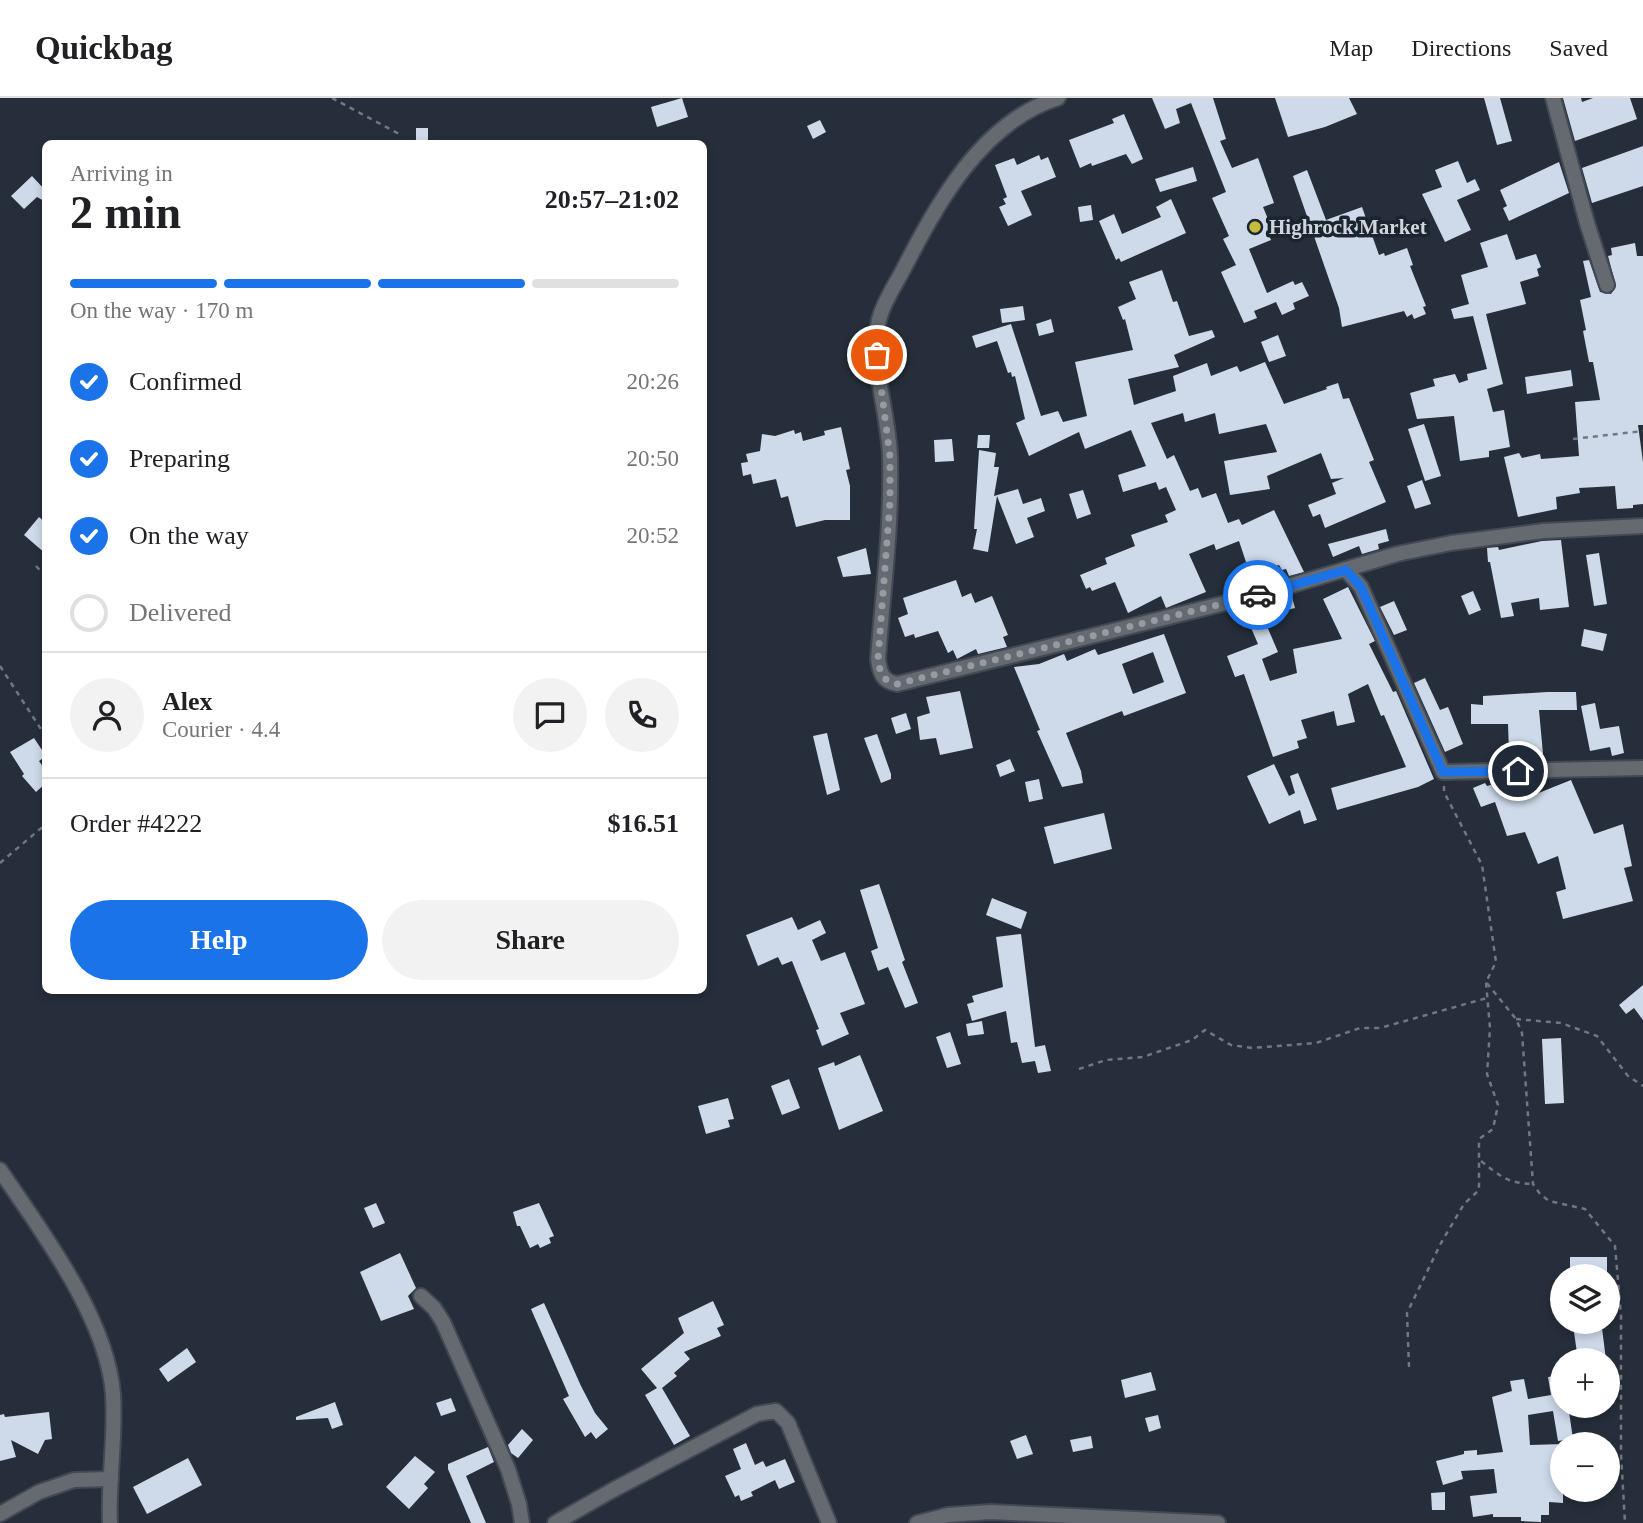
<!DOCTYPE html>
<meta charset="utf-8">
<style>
:root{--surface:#fff;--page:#f2f2f2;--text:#202124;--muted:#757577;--line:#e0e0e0;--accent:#1a73e8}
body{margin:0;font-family:Georgia,serif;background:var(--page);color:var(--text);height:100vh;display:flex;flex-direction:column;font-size:26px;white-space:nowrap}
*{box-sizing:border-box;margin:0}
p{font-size:23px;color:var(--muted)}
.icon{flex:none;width:38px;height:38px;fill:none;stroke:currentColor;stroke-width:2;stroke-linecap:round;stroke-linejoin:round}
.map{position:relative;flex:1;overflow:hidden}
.sheet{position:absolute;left:42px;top:42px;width:665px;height:854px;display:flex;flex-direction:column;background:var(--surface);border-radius:10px;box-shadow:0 4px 10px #0003}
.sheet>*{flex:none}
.fabs{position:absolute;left:1550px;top:1166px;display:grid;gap:14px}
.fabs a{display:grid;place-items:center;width:70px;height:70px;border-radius:50%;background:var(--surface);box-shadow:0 4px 10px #0003;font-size:35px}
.pin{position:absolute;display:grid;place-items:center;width:60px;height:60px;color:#fff;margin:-30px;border:4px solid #fff;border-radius:50%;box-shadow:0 2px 7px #0007}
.courier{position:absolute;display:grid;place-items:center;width:70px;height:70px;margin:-35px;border:5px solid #1a73e8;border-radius:50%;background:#fff;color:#222;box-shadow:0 2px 9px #0007}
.overview em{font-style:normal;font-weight:700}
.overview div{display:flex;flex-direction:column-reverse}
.overview{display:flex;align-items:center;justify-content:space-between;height:119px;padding:0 28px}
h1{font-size:46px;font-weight:700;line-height:52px}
.bar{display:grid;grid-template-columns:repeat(4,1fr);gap:10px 7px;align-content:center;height:84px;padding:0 28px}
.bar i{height:9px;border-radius:5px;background:var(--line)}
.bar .selected{background:var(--accent)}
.bar p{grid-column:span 4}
.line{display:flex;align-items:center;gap:18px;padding:0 28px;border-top:2px solid var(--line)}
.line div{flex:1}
.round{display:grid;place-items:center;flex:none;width:74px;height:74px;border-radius:37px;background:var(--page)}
ol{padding:0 28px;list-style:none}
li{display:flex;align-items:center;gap:21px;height:77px}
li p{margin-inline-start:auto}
li .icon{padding:7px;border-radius:50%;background:var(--accent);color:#fff;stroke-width:4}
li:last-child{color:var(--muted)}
li i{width:38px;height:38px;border:4px solid var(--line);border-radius:50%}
.action{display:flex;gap:14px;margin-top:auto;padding:14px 28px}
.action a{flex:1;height:80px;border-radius:42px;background:var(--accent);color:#fff;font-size:28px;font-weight:700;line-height:80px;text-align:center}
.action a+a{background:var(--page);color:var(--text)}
header{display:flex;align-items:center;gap:42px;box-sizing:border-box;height:98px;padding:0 35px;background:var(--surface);border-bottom:2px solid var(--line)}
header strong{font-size:33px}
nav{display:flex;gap:38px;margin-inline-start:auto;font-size:24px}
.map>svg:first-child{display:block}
</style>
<header>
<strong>Quickbag</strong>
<nav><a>Map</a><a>Directions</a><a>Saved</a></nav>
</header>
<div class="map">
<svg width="1643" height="1425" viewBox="0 0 1643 1425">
<rect width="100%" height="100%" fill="#252e3a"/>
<!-- building -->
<g fill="#cedaea" fill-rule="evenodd">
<polygon points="682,0 688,19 657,29 651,9"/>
<polygon points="1152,0 1213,0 1226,41 1220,43 1232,70 1258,60 1274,105 1263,109 1273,133 1268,135 1271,142 1249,151 1267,195 1293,183 1295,187 1302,184 1309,198 1293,205 1295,211 1282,217 1276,204 1254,213 1257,220 1244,225 1221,174 1236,167 1223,141 1229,138 1212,100 1226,94 1191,5 1176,11 1180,25 1165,31"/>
<polygon points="1275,0 1349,0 1357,16 1325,29 1288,39"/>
<polygon points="1484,0 1500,0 1512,43 1497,47"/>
<polygon points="1563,0 1581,0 1582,4 1593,0 1630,0 1637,21 1575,43"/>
<polygon points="1124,16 1143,61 1132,66 1126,56 1092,68 1091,65 1080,70 1069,42 1114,25 1112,21"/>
<polygon points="820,22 826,34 813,41 807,28"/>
<rect x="416" y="30" width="12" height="14"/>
<polygon points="1643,48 1643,88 1592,105 1582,70"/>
<polygon points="1039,57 1041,62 1048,59 1056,79 1021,93 1032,117 1008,128 999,109 1006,106 1003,101 1007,99 995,67 1014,60 1017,67"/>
<polygon points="1458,63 1467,85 1475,81 1480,92 1457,102 1471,132 1445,144 1422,96 1442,89 1435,72"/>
<polygon points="1559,64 1569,95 1509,123 1503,110 1507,108 1500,92"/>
<polygon points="1193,69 1197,83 1160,94 1155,81"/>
<polygon points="1307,72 1326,122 1362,109 1379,157 1384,155 1385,158 1407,150 1413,167 1410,168 1426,208 1423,209 1426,216 1414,221 1412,216 1407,219 1404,213 1342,229 1339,210 1293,78"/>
<polygon points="32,78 46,93 46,104 37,99 24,111 11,98"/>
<polygon points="1171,101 1186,135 1121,164 1119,160 1116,162 1099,123 1114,116 1122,136 1161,119 1156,109"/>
<polygon points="1091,107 1093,122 1080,124 1078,109"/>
<polygon points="1507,136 1516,162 1536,156 1541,169 1537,171 1539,178 1520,184 1526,206 1486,216 1503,286 1487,291 1493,314 1504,312 1510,349 1489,353 1489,359 1460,363 1454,318 1417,321 1410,295 1435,288 1433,281 1455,276 1459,285 1468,282 1467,276 1487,271 1473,218 1454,221 1451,211 1469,206 1461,177 1488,169 1480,145"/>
<polygon points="1635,145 1637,158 1643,158 1643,327 1638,327 1643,364 1643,406 1633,407 1633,410 1617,411 1615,388 1579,390 1580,395 1556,399 1557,411 1518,419 1504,359 1519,355 1522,360 1540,356 1541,361 1579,358 1575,304 1600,302 1593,264 1589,264 1583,233 1586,232 1580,202 1591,199 1583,163 1589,162 1600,194 1611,196 1616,188 1608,158 1612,157 1611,150"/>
<polygon points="1162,172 1173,204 1177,203 1189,238 1212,232 1215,239 1174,257 1179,269 1128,281 1134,307 1176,293 1173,278 1207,265 1211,278 1237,268 1240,274 1265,264 1284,306 1327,291 1326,289 1338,285 1343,301 1349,300 1374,362 1369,364 1386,404 1325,430 1320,416 1313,419 1308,407 1336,396 1332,385 1344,380 1331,381 1321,355 1267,378 1270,391 1230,397 1224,363 1277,354 1266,326 1219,336 1215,315 1185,324 1183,315 1151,325 1167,361 1174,357 1190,393 1198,390 1202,400 1216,395 1228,425 1239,421 1242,427 1274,412 1304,474 1289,478 1286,471 1282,472 1279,467 1250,476 1239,443 1216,452 1214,446 1189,456 1206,494 1166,510 1161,498 1128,515 1115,484 1092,493 1090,489 1086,491 1080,477 1107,466 1105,460 1135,448 1131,437 1168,424 1165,417 1176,412 1166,389 1159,392 1156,384 1123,394 1118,377 1146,368 1131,332 1085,351 1079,334 1029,358 1016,325 1025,321 1015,278 1012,279 1011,274 1008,275 997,243 976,250 972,238 1011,226 1041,318 1058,313 1063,324 1087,318 1075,264 1133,252 1125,221 1123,222 1118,209 1136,201 1129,184"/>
<polygon points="1023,208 1025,222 1002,225 1000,211"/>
<polygon points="1051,221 1054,234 1039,238 1036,226"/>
<polygon points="1278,237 1286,258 1269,264 1261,244"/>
<polygon points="1571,272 1573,288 1527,296 1525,279"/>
<polygon points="1424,326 1441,378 1425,383 1408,331"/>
<polygon points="841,329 850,371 846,372 850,388 850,422 825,422 796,429 788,398 781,400 776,381 753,386 751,376 743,378 741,365 748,364 746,356 760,353 762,336 775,338 794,332 795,336 801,334 803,343 825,337 824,333"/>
<polygon points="978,337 990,337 989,350 977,350"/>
<polygon points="952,341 954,363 935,364 934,342"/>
<polygon points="979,352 996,355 994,369 999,369 994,398 1018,391 1023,406 1041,400 1045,413 1027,420 1034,439 1016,446 997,398 988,454 973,451 977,431 974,431"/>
<polygon points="1422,382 1431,406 1415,411 1407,388"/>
<polygon points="1083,392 1091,416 1077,421 1069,396"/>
<polygon points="39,419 46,425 46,456 24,437"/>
<polygon points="1386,431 1389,443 1378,446 1379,451 1362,456 1359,448 1333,459 1328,446"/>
<polygon points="1561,442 1569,509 1540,512 1539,500 1511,505 1514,518 1501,520 1490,464 1488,464 1487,450 1498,449 1499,452 1542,443"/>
<polygon points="866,450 871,476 843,479 837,459"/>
<polygon points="1599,455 1607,506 1594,508 1586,457"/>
<polygon points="956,482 962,499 971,495 975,505 992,498 1008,537 1003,539 1007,549 978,556 976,551 957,561 953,552 948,555 938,533 915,540 914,536 905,539 898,520 908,516 903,500"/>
<polygon points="1348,489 1375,543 1369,546 1393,594 1396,593 1434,681 1418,689 1337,712 1331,690 1406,669 1384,617 1381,618 1368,586 1348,596 1355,624 1337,628 1334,613 1301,622 1307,640 1297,643 1299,650 1273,659 1244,576 1235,579 1227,558 1258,546 1249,525 1263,519 1278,554 1262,561 1270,583 1297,575 1293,551 1342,541 1323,501"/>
<polygon points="1473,493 1481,512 1469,517 1461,498"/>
<polygon points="1292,499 1295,510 1243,523 1240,512"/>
<polygon points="1394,503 1407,532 1394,537 1380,509"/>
<polygon points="1584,531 1607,536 1603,553 1581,548"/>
<path d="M1164 536 1186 595 1124 618 1122 613 1066 635 1081 673 1083 685 1062 689 1037 633 1040 632 1014 569 1039 566 1064 556 1067 563 1095 551 1098 557ZM1153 554 1164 584 1133 596 1122 566Z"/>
<polygon points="1425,580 1440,612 1448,609 1463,646 1445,654 1414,585"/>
<polygon points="960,593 973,650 940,657 936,640 920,642 917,619 930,615 926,599"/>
<polygon points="1547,594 1576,594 1577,612 1539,612 1543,656 1525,657 1525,653 1509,654 1508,626 1471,626 1471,606 1483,607 1483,598"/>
<polygon points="1595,605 1600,631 1619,628 1624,655 1612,658 1610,649 1590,653 1581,608"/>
<polygon points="906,615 911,631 896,636 891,620"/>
<polygon points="827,635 840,692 827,697 813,638"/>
<polygon points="877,636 891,676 891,681 881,685 864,640"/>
<polygon points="34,640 46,658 39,663 46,673 46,685 36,694 22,678 24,676 10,654"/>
<polygon points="1010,661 1015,673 1000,679 996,667"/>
<polygon points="1274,666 1289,698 1295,695 1290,678 1298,675 1317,722 1304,726 1300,712 1269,726 1247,678"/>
<polygon points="1039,681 1043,701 1029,704 1025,684"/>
<polygon points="1571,682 1594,736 1623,726 1632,768 1624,770 1633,803 1563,821 1556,794 1566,791 1558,758 1538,766 1525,734 1507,738 1495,704 1481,709 1473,690 1485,685 1487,688 1503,683 1507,695 1532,685 1536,696"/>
<polygon points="1104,715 1112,751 1054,766 1044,729"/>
<polygon points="879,786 905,862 902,864 918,905 905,910 888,869 878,873 871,853 878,850 860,792"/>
<polygon points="992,800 1027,814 1021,831 986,817"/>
<polygon points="792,819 798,832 820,822 826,835 812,842 821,863 845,854 865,906 840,915 849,936 822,948 816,932 819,931 792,863 782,867 778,859 758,868 746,837"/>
<polygon points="1021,836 1035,949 1045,947 1051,973 1038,975 1035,963 1022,965 1017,944 1011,945 1006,913 972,923 967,906 974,904 972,898 1003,889 996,839"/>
<polygon points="1643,887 1643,922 1634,910 1626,916 1619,907"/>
<polygon points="982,923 984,936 968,938 966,926"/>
<polygon points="950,934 961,966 947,970 936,939"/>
<polygon points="1561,940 1564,1005 1545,1006 1542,941"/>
<polygon points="860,957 883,1013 839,1032 818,970 834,964 835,968"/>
<polygon points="789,981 800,1010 782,1017 771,988"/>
<polygon points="728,1000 734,1021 728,1022 730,1029 706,1036 698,1008"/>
<polygon points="376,1105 385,1125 373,1130 364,1110"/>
<polygon points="539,1105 554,1138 549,1140 551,1145 540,1150 538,1146 530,1150 520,1128 517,1128 513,1114"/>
<polygon points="400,1155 416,1190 408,1198 414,1211 381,1223 360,1174"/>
<polygon points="1570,1159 1607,1159 1607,1176 1570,1175"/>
<polygon points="713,1203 724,1227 717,1230 721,1238 684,1254 690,1261 674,1275 677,1278 662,1290 690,1338 674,1347 645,1297 657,1290 641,1271 684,1235 678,1220"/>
<polygon points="544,1205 581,1288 595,1315 608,1331 596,1341 591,1334 585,1339 563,1301 569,1298 531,1211"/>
<polygon points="1602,1230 1606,1262 1578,1262 1574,1234"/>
<polygon points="187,1250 196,1264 168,1284 159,1271"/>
<polygon points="1151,1274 1156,1292 1125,1300 1121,1282"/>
<polygon points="1563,1277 1563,1307 1568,1307 1573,1341 1558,1343 1553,1313 1528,1317 1530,1347 1563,1346 1563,1405 1549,1404 1549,1417 1541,1417 1541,1424 1521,1423 1521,1419 1493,1419 1493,1416 1473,1419 1470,1398 1497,1395 1494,1371 1461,1373 1463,1381 1443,1387 1436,1363 1464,1356 1464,1353 1477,1352 1477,1357 1503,1354 1492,1299 1512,1293 1510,1283 1524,1281 1528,1301 1551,1297 1548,1279"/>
<polygon points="451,1300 456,1313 441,1318 436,1305"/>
<polygon points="335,1304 343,1327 332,1331 328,1320 296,1322 296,1319"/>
<polygon points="49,1314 52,1341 45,1342 38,1356 11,1342 16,1359 0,1363 0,1317 4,1316 5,1319"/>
<polygon points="1158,1317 1161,1330 1149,1334 1145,1320"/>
<polygon points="522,1331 533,1342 518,1360 511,1355 508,1347"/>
<polygon points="1026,1337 1033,1356 1017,1361 1010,1343"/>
<polygon points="1091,1338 1093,1350 1073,1354 1070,1342"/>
<polygon points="746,1345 755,1367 763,1363 766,1369 785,1361 795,1384 779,1391 775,1382 751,1394 753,1398 741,1403 739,1397 735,1399 725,1378 741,1371 733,1351"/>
<polygon points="488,1349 494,1364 466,1378 486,1425 471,1425 448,1371 448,1366"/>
<polygon points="415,1358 435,1374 424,1386 428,1390 409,1411 386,1389"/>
<polygon points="188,1360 202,1387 147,1416 133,1389"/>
<polygon points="1445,1394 1445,1412 1432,1412 1431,1395"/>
</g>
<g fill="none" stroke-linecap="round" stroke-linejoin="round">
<defs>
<g id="minor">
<path d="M1058 0C981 24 937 106 902 174 894 189 883 205 879 222 869 264 889 316 890 359 892 426 883 494 878 561 880 575 882 583 897 586L1262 496 1397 456 1451 445 1543 433 1643 428"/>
<polyline points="1553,0 1587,125 1607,187"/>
<polyline points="1346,472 1361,489 1443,674 1643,670"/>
<polyline points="421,1198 434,1210 443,1224 508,1371 519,1406 522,1425"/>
<polyline points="0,1416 39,1394 74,1382 111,1381"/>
<polyline points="555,1425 611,1393 757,1316 776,1313 788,1325 829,1425"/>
<polyline points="917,1425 948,1417 990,1414 1218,1425"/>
</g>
<path id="tertiary" d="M0 1072C42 1134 107 1220 113 1296 116 1339 108 1382 110 1425"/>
</defs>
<!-- minor casing -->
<use href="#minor" stroke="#404954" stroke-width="18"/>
<!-- tertiary casing -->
<use href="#tertiary" stroke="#404954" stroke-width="18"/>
<!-- path -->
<g stroke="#707882" stroke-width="2.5" stroke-dasharray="5 5" stroke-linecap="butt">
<polyline points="332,0 401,37"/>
<polyline points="1573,341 1643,333"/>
<polyline points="36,468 46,479"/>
<polyline points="0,568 46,639"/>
<polyline points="1444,688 1444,694 1482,767 1496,864 1486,884 1516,921 1522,935 1533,1086 1540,1096 1549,1103 1585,1111 1615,1148 1621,1217 1621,1356 1625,1425"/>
<polyline points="0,765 46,726"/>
<polyline points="1516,921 1561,925 1597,938 1628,978 1643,988"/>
<polyline points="1079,971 1106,962 1143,959 1192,942 1205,932 1231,947 1252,950 1316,945 1360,930 1380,930 1487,900"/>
<path d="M1481 1063C1500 1078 1507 1085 1533 1086"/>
<polyline points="1409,1269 1407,1215 1441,1145 1464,1106 1479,1092 1479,1041 1493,1031 1498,1007 1487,976 1490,930 1486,884"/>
</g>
<!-- minor -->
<use href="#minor" stroke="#656a70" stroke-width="14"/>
<!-- tertiary -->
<use href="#tertiary" stroke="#656a70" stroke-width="14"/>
</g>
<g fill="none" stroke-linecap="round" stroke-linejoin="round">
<!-- done -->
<path stroke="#949ba4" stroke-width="7" stroke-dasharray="0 12.6" d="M877 257 890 359V404L878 561C880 575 882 583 897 586L1258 497"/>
<!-- route -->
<polyline stroke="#1a73e8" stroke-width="9" points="1258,497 1346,472 1361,489 1443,674 1518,673"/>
</g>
<!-- markers -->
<circle fill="#c5bc3d" stroke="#1b242f" stroke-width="2.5" cx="1255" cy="129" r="7"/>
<g text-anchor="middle" stroke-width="7" stroke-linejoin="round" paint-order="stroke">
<!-- poi labels -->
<g font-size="21" font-weight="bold" fill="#cfd5dd" stroke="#1b242f" text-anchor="start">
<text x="1269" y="136">Highrock Market</text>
</g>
</g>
</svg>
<div class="fabs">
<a><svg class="icon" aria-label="layers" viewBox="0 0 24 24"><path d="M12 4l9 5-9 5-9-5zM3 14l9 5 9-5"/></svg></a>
<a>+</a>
<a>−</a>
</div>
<div class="pin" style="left:877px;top:257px;background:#ea580c"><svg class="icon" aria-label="bag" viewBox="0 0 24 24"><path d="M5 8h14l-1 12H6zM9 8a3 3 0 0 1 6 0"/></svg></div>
<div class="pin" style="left:1518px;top:673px;background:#1f2937"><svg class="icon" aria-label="home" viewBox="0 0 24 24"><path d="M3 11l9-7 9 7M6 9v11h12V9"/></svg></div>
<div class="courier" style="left:1258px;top:497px"><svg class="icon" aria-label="car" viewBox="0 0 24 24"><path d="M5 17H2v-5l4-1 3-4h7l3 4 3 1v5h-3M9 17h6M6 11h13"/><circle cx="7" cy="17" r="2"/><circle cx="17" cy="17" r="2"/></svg></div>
<section class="sheet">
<div class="overview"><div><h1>2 min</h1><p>Arriving in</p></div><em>20:57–21:02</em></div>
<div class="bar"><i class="selected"></i><i class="selected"></i><i class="selected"></i><i></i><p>On the way · 170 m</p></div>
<ol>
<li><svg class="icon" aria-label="check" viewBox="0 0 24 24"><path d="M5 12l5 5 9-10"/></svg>Confirmed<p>20:26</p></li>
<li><svg class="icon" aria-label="check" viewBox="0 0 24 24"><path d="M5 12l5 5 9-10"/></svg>Preparing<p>20:50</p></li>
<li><svg class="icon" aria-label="check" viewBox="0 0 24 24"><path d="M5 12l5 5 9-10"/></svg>On the way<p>20:52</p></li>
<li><i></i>Delivered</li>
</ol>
<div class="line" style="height:126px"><a class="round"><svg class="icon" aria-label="person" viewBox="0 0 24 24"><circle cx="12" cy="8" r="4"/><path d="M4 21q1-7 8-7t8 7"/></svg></a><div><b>Alex</b><p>Courier · 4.4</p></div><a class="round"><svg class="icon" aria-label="chat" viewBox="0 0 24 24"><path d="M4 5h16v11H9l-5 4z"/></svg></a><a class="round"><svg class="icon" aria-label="phone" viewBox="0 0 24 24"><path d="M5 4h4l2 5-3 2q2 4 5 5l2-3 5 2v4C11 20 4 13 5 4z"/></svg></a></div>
<div class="line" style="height:91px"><div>Order #4222</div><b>$16.51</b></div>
<div class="action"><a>Help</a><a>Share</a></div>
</section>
</div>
